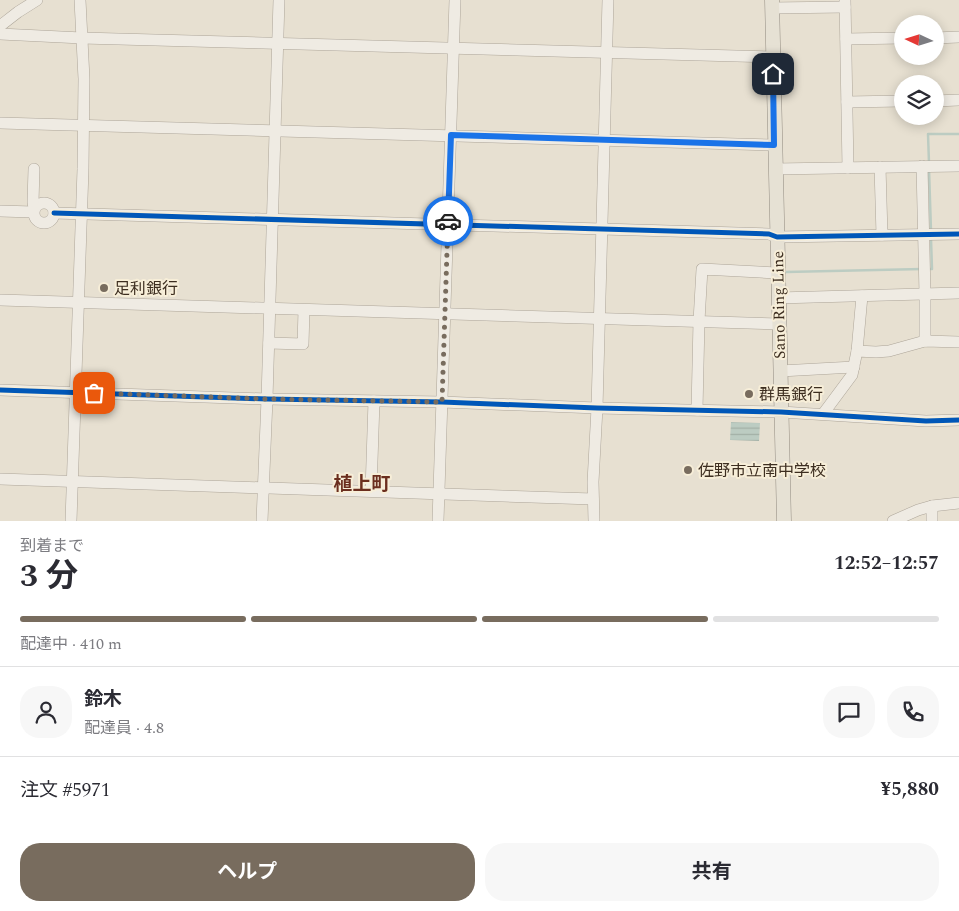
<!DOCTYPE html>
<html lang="ja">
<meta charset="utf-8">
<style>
:root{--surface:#fff;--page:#f7f7f7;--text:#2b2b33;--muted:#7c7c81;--line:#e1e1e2;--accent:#786c5e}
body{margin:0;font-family:Spectral,"Noto Sans JP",serif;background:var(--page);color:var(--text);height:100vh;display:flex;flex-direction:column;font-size:19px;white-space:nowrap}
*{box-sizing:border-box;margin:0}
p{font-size:16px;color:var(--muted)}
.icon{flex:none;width:28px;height:28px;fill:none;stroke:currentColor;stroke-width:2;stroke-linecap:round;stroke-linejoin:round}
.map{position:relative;height:521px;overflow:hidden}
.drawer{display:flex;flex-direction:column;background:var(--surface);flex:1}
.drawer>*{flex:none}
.needle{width:32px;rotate:274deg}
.controls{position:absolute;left:894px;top:15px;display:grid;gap:10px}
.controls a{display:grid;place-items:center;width:50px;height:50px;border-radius:50%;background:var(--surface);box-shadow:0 2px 12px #0003;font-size:25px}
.pin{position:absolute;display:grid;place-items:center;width:42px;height:42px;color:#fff;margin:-21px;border-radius:10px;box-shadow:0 2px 8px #0006}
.courier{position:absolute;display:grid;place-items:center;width:50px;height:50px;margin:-25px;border:4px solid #1a73e8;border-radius:50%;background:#fff;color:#222;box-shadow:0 1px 6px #0007}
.summary em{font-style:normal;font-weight:700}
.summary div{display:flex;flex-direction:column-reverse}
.summary{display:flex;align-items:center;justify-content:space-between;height:85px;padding:0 20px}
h1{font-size:32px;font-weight:700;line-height:38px}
.bar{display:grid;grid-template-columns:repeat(4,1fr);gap:8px 5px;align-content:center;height:60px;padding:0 20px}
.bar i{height:6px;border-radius:4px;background:var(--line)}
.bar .selected{background:var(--accent)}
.bar p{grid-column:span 4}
.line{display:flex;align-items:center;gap:12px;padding:0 20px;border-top:1px solid var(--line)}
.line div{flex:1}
.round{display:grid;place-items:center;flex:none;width:52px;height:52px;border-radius:20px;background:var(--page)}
.cta{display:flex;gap:10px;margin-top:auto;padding:10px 20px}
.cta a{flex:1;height:58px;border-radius:20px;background:var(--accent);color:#fff;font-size:20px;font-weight:700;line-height:58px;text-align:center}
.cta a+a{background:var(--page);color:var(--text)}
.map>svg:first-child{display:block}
</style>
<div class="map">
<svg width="959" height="521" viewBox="0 0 959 521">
<defs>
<pattern id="water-rules" width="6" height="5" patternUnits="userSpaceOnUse" patternTransform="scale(1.25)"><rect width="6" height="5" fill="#bcccc2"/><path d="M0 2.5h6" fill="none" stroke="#a2b0a6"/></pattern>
</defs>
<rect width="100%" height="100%" fill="#e7e0d1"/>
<!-- water -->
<polygon fill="url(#water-rules)" points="731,422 760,423 759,441 730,440"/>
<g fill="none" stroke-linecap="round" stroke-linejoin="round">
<!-- stream -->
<g stroke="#bcccc2" stroke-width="2.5">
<polyline points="929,163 928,134 959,134"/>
<polyline points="929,169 931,231"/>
<polyline points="928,269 932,269 931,239"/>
<polyline points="786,272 922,269"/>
</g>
<defs>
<g id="minor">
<polyline points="845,0 848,168"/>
<polyline points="772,8 845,7"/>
<polyline points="0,26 18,12 37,0"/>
<polyline points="0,34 82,38 773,57"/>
<polyline points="935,38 959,37"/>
<polyline points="846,39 902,38"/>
<polyline points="935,101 959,100"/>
<polyline points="847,102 902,101"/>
<polyline points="0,123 774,145"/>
<polyline points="922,166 925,294 925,341"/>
<polyline points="880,167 882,235"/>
<polyline points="775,169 959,166"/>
<circle cx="44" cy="213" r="10"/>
<polyline points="34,208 33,202 34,169"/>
<polyline points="0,211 33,212"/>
<polyline points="54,213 769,234 777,237 959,234"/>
<polyline points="778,298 959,293"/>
<path d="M0 300C259 309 519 315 778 324"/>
<polyline points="269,343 303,344 304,310"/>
<polyline points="857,351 862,296"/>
<polyline points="780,371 854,367"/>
<polyline points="0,390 267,399 442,402 597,408 781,412 926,421 959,420"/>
<polyline points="697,410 699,321 702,269 778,273"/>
<polyline points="823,414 852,375 857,351 876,352 889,351 925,341 959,342"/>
<polyline points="0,479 593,499"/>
<polyline points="371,491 374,401"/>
<polyline points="932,506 932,521"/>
<polyline points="71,521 83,169 84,79 80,0"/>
<polyline points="262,521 267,399 279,0"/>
<polyline points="438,521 455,0"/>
<polyline points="594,521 593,482 597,408 608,0"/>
<polyline points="893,521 918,510 932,506 959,503"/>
</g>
<polyline id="major" points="772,0 784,521"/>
</defs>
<!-- minor casing -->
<use href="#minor" stroke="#ada599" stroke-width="12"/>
<!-- major casing -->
<use href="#major" stroke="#928b80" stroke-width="15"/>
<!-- minor -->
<use href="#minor" stroke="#efebe3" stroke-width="11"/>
<!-- major -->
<use href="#major" stroke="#e6e1d4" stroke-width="14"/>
<defs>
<g id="cycleway">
<polyline points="54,213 769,234 777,237 959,234"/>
<polyline points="0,390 267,399 442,402 597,408 781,412 926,421 959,420"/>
</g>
</defs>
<!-- cycleway casing -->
<use href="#cycleway" stroke="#f7eed8" stroke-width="8"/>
<!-- cycleway -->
<use href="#cycleway" stroke="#0057b8" stroke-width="5"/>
</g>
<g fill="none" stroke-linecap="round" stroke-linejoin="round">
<!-- done -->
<polyline stroke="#786c5e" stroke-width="5" stroke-dasharray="0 9" points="94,393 267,399 442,402 448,221"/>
<!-- route -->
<polyline stroke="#1a73e8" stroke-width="6" points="448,221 451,135 774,145 773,74"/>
</g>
<!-- markers -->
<g fill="#786c5e" stroke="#f7eed8" stroke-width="2">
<circle cx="104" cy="288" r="5"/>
<circle cx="749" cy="394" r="5"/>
<circle cx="688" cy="470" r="5"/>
</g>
<g text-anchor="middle" stroke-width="4" stroke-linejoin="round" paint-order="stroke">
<!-- poi labels -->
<g font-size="16" fill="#3d2e20" stroke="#f7eed8" text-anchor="start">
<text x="114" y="294">足利銀行</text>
<text x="759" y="400">群馬銀行</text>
<text x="698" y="476">佐野市立南中学校</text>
</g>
<!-- street labels -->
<g font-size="16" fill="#3d2e20" stroke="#f7eed8">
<text transform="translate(778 305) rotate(-91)" y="6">Sano Ring Line</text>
</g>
<!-- quarter labels -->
<g font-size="19" font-weight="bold" fill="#6b2e1e" stroke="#f7eed8">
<text x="362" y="490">植上町</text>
</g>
</g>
</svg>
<div class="controls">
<a><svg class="needle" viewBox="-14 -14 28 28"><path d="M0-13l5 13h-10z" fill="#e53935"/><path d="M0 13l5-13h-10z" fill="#7c7c81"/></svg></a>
<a><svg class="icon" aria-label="layers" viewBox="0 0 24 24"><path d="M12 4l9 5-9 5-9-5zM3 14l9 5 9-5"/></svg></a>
</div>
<div class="pin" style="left:94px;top:393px;background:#ea580c"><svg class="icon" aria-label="bag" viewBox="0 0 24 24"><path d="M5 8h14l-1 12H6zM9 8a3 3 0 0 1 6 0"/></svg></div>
<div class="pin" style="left:773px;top:74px;background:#1f2937"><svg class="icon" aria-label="home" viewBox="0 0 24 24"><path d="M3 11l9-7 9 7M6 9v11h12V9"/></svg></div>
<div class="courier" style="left:448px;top:221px"><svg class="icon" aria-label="car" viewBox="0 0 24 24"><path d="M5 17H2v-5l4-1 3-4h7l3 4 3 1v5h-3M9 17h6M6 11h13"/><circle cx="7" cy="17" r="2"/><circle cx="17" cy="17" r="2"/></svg></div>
</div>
<section class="drawer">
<div class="summary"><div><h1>3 分</h1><p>到着まで</p></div><em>12:52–12:57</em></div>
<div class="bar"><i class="selected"></i><i class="selected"></i><i class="selected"></i><i></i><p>配達中 · 410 m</p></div>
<div class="line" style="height:90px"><a class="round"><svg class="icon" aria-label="person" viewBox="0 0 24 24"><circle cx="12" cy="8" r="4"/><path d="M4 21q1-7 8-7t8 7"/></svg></a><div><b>鈴木</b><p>配達員 · 4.8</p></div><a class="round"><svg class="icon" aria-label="chat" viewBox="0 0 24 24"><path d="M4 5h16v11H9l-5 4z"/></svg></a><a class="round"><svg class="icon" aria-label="phone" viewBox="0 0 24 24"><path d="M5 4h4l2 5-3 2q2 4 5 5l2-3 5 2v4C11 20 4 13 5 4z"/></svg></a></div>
<div class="line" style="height:65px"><div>注文 #5971</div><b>¥5,880</b></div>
<div class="cta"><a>ヘルプ</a><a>共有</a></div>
</section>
